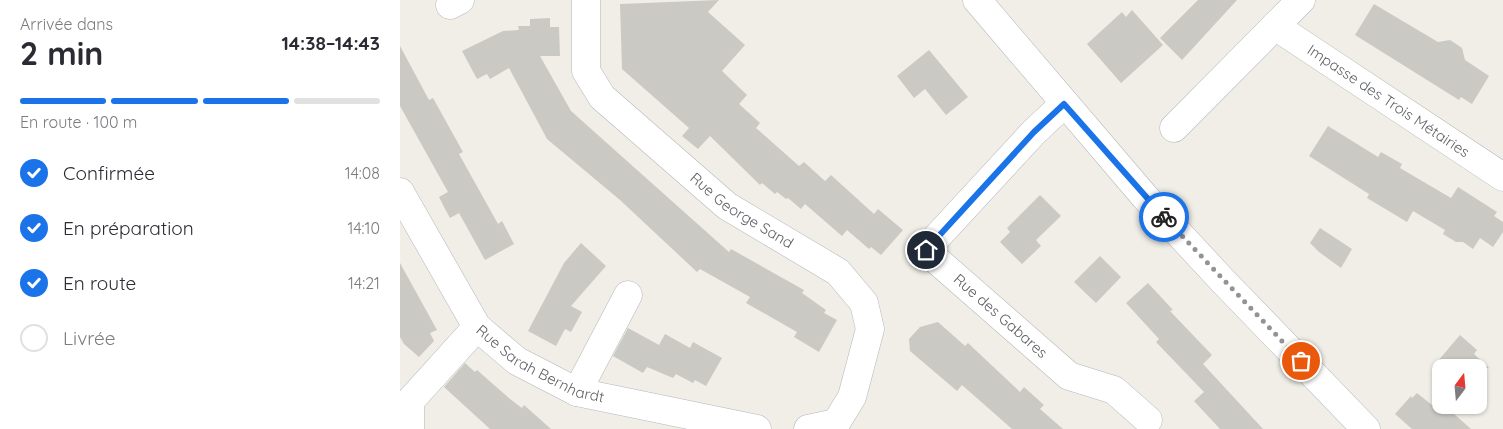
<!DOCTYPE html>
<html lang="fr">
<meta charset="utf-8">
<style>
:root{--surface:#fff;--page:#f2f2f3;--text:#2b2b33;--muted:#7c7c81;--line:#e1e1e2;--accent:#1a73e8}
body{margin:0;font-family:Quicksand,sans-serif;background:var(--page);color:var(--text);height:100vh;display:flex;flex-direction:column;font-size:19px;white-space:nowrap}
*{box-sizing:border-box;margin:0}
p{font-size:16px;color:var(--muted)}
.icon{flex:none;width:28px;height:28px;fill:none;stroke:currentColor;stroke-width:2;stroke-linecap:round;stroke-linejoin:round}
.map{position:relative;flex:1;overflow:hidden}
.details{display:flex;flex-direction:column;background:var(--surface);width:400px}
.details>*{flex:none}
.needle{width:32px;rotate:16deg}
.tools{position:absolute;left:1032px;top:359px;display:grid;gap:10px}
.tools a{display:grid;place-items:center;width:55px;height:55px;border-radius:10px;background:var(--surface);box-shadow:0 1px 4px #0004;font-size:25px}
.pin{position:absolute;display:grid;place-items:center;width:42px;height:42px;color:#fff;margin:-21px;border:2px solid #fff;border-radius:50%;box-shadow:0 1px 5px #0007}
.courier{position:absolute;display:grid;place-items:center;width:50px;height:50px;margin:-25px;border:4px solid #1a73e8;border-radius:50%;background:#fff;color:#222;box-shadow:0 1px 6px #0007}
.summary em{font-style:normal;font-weight:800}
.summary div{display:flex;flex-direction:column-reverse}
.summary{display:flex;align-items:center;justify-content:space-between;height:85px;padding:0 20px}
h1{font-size:32px;font-weight:800;line-height:38px}
.bar{display:grid;grid-template-columns:repeat(4,1fr);gap:8px 5px;align-content:center;height:60px;padding:0 20px}
.bar i{height:6px;border-radius:4px;background:var(--line)}
.bar .selected{background:var(--accent)}
.bar p{grid-column:span 4}
ol{padding:0 20px;list-style:none}
li{display:flex;align-items:center;gap:15px;height:55px}
li p{margin-inline-start:auto}
li .icon{padding:5px;border-radius:50%;background:var(--accent);color:#fff;stroke-width:4}
li:last-child{color:var(--muted)}
li i{width:28px;height:28px;border:2px solid var(--line);border-radius:50%}
main{display:flex;flex:1;min-height:0}
.map>svg:first-child{display:block}
</style>
<main>
<section class="details">
<div class="summary"><div><h1>2 min</h1><p>Arrivée dans</p></div><em>14:38–14:43</em></div>
<div class="bar"><i class="selected"></i><i class="selected"></i><i class="selected"></i><i></i><p>En route · 100 m</p></div>
<ol>
<li><svg class="icon" aria-label="check" viewBox="0 0 24 24"><path d="M5 12l5 5 9-10"/></svg>Confirmée<p>14:08</p></li>
<li><svg class="icon" aria-label="check" viewBox="0 0 24 24"><path d="M5 12l5 5 9-10"/></svg>En préparation<p>14:10</p></li>
<li><svg class="icon" aria-label="check" viewBox="0 0 24 24"><path d="M5 12l5 5 9-10"/></svg>En route<p>14:21</p></li>
<li><i></i>Livrée</li>
</ol>
</section>
<div class="map">
<svg width="1103" height="429" viewBox="0 0 1103 429">
<rect width="100%" height="100%" fill="#f0eee7"/>
<!-- building -->
<g fill="#cbc9c4">
<polygon points="319,0 308,12 345,45 322,71 347,95 339,104 360,123 356,128 399,166 404,162 425,181 431,175 474,214 478,209 503,230 481,255 471,247 469,249 447,230 442,236 405,204 401,209 388,198 386,199 377,192 375,194 362,183 360,185 310,136 298,149 282,136 289,128 222,69 220,4"/>
<polygon points="798,0 837,0 782,60 760,38"/>
<polygon points="974,4 1038,42 1050,40 1062,48 1065,60 1089,76 1072,104 1061,97 1059,100 955,35"/>
<polygon points="732,10 763,45 721,83 687,44 722,12 726,17"/>
<polygon points="150,18 150,27 159,27 160,56 140,56 171,111 329,252 331,249 404,290 402,293 426,310 424,313 437,320 419,352 394,337 397,332 346,303 350,297 300,269 297,272 220,200 147,139 109,68 90,79 87,74 77,79 62,51 103,31 119,30 118,26 130,26 130,19"/>
<polygon points="0,46 29,100 33,98 63,152 59,154 98,224 102,221 114,244 85,260 59,213 50,218 44,207 39,197 48,192 0,106"/>
<polygon points="529,50 568,97 546,115 525,89 514,98 497,76"/>
<polygon points="928,126 978,157 981,152 1002,164 1000,168 1051,198 1058,187 1097,212 1094,216 1103,222 1103,232 1093,247 1080,238 1073,249 1063,242 1056,242 1043,234 1045,230 1013,211 1007,222 967,198 969,194 909,156"/>
<polygon points="640,195 661,216 636,240 641,246 622,264 600,242 610,232 607,228"/>
<polygon points="920,228 952,249 941,268 919,252 910,243"/>
<polygon points="181,243 206,266 171,306 182,312 171,332 165,329 156,346 128,331 164,263"/>
<polygon points="700,256 721,277 696,303 674,282"/>
<polygon points="0,263 37,330 30,333 34,341 19,357 4,344 0,337"/>
<polygon points="748,283 773,310 770,311 812,355 803,364 863,429 820,429 794,401 804,392 756,342 759,339 726,303"/>
<polygon points="538,322 565,346 568,343 620,392 624,387 644,405 640,409 663,429 612,429 562,385 557,391 510,351 509,339 520,327"/>
<polygon points="228,328 259,345 265,334 290,348 293,342 322,358 306,386 295,380 293,383 276,374 273,378 247,367 243,373 213,356"/>
<polygon points="1060,335 1077,350 1074,354 1089,368 1032,368"/>
<polygon points="65,363 75,372 77,370 110,399 122,408 124,405 151,429 90,429 44,387"/>
<polygon points="1017,393 1032,405 1044,405 1071,429 1012,429 995,414 1011,396 1012,398"/>
</g>
<g fill="none" stroke-linecap="round" stroke-linejoin="round">
<defs>
<g id="minor">
<path id="s1" d="M186 0V71L202 97 327 206 438 272 464 303 470 329 452 397 436 423"/>
<polyline points="50,5 60,0"/>
<path id="s2" d="M875 26 1103 177"/>
<path id="s3" d="M664 104 634 132 525 250 669 376 714 390 748 420"/>
<polyline points="774,128 901,0"/>
<path id="s4" d="M0 192 77 327 117 361 177 392 357 429"/>
<polyline points="177,392 228,295"/>
<polyline points="10,429 10,401 77,327"/>
<polyline points="408,429 436,423"/>
</g>
<polyline id="tertiary" points="577,0 745,197 822,280 966,429"/>
</defs>
<!-- minor casing -->
<use href="#minor" stroke="#b4b7bb" stroke-width="29"/>
<!-- tertiary casing -->
<use href="#tertiary" stroke="#b4b7bb" stroke-width="29"/>
<!-- minor -->
<use href="#minor" stroke="#fff" stroke-width="28"/>
<!-- tertiary -->
<use href="#tertiary" stroke="#fff" stroke-width="28"/>
</g>
<g fill="none" stroke-linecap="round" stroke-linejoin="round">
<!-- done -->
<polyline stroke="#929393" stroke-width="5" stroke-dasharray="0 9" points="764,217 901,361"/>
<!-- route -->
<polyline stroke="#1a73e8" stroke-width="6" points="526,250 634,132 664,104 764,217"/>
</g>
<g text-anchor="middle" stroke-width="4" stroke-linejoin="round" paint-order="stroke">
<!-- street labels -->
<g font-size="15" fill="#5f6266" stroke="#fff">
<text dy="5" stroke="none"><textPath href="#s2" startOffset="136">Impasse des Trois Métairies</textPath></text>
<text dy="5" stroke="none"><textPath href="#s1" startOffset="282">Rue George Sand</textPath></text>
<text dy="5" stroke="none"><textPath href="#s3" startOffset="302">Rue des Gabares</textPath></text>
<text dy="5" stroke="none"><textPath href="#s4" startOffset="230">Rue Sarah Bernhardt</textPath></text>
</g>
</g>
</svg>
<div class="tools">
<a><svg class="needle" viewBox="-14 -14 28 28"><path d="M0-13l5 13h-10z" fill="#e53935"/><path d="M0 13l5-13h-10z" fill="#7c7c81"/></svg></a>
</div>
<div class="pin" style="left:901px;top:361px;background:#ea580c"><svg class="icon" aria-label="bag" viewBox="0 0 24 24"><path d="M5 8h14l-1 12H6zM9 8a3 3 0 0 1 6 0"/></svg></div>
<div class="pin" style="left:526px;top:250px;background:#1f2937"><svg class="icon" aria-label="home" viewBox="0 0 24 24"><path d="M3 11l9-7 9 7M6 9v11h12V9"/></svg></div>
<div class="courier" style="left:764px;top:217px"><svg class="icon" aria-label="bike" viewBox="0 0 24 24"><circle cx="6" cy="16" r="4"/><circle cx="18" cy="16" r="4"/><path d="M6 16l4-8h5l3 8M10 8l3 8H6M13 5h3"/></svg></div>
</div>
</main>
